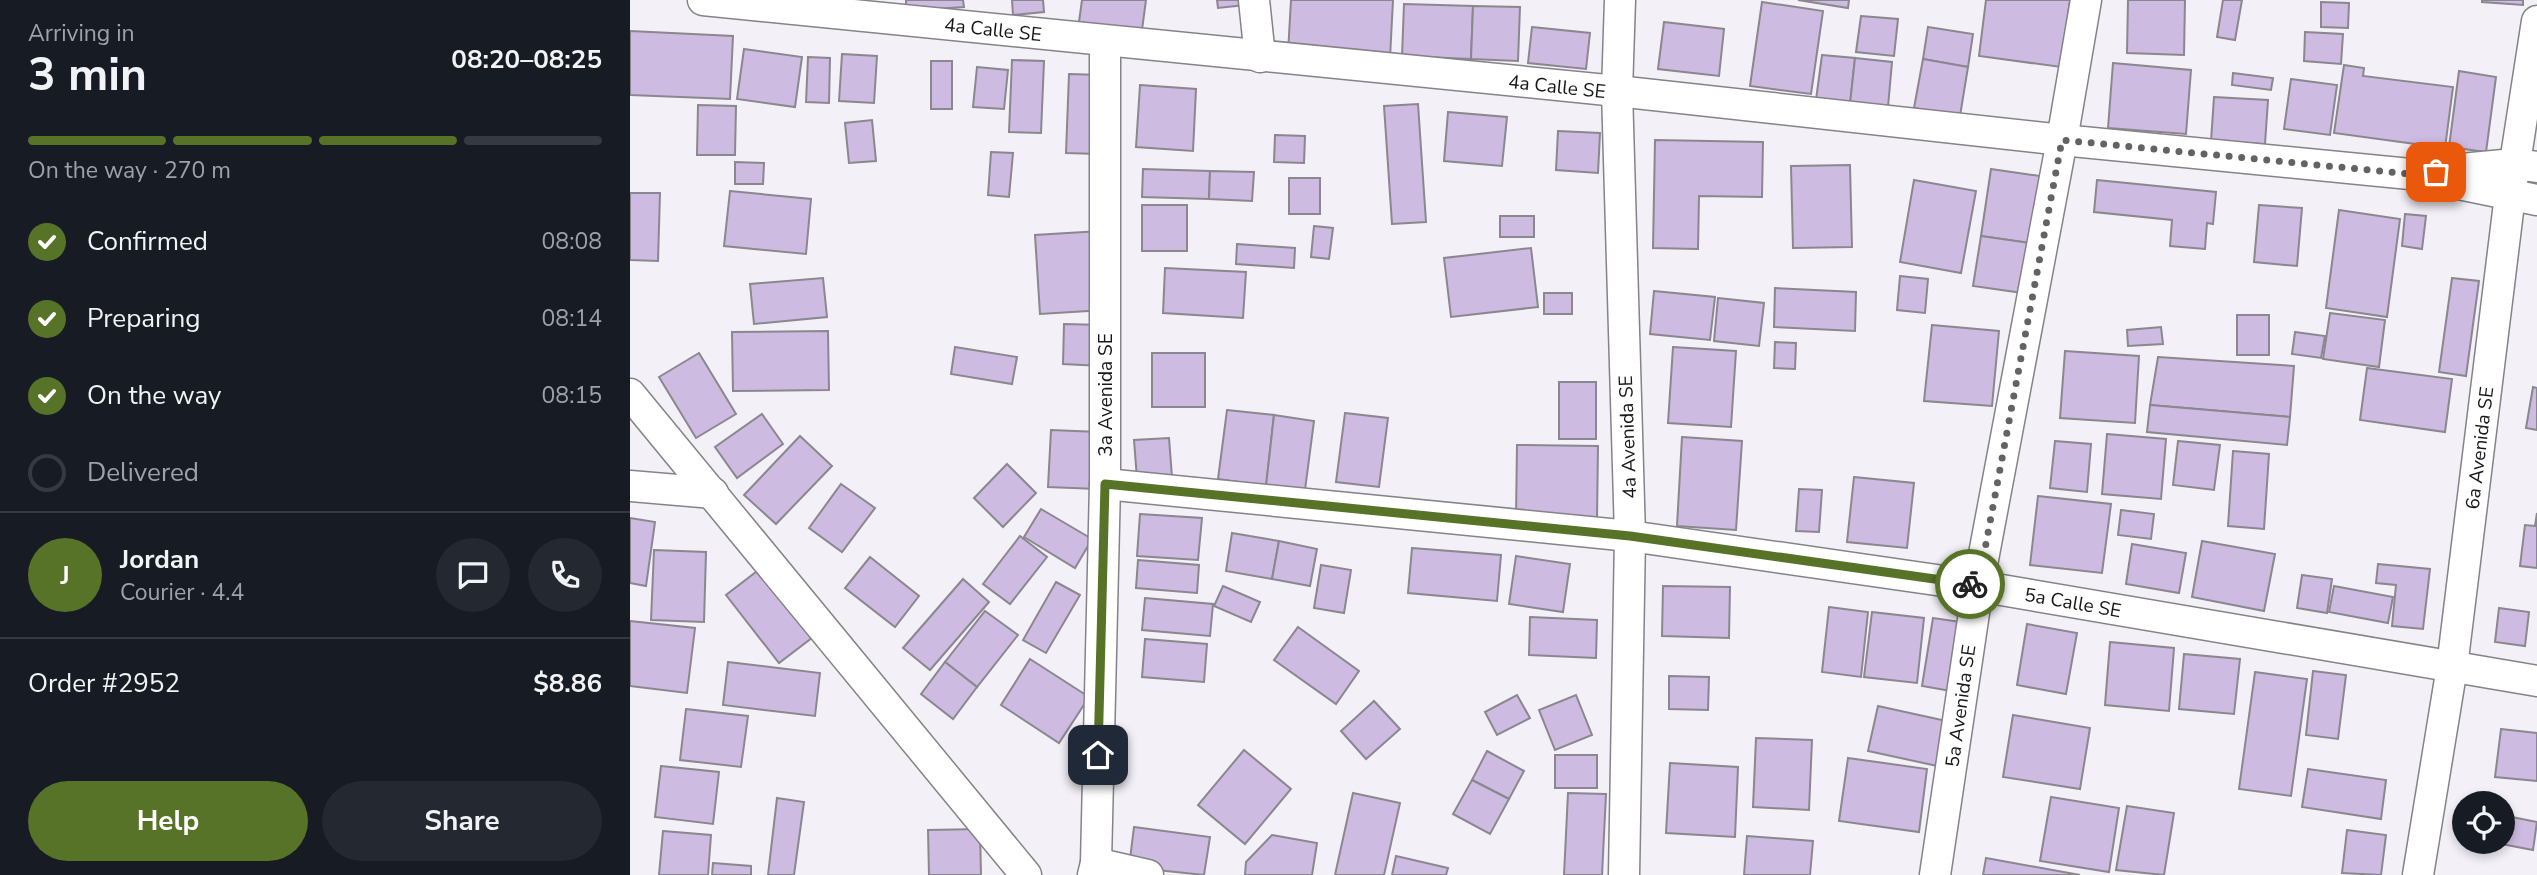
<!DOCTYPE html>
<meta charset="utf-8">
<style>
:root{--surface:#171b24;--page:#242831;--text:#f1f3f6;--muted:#9ea1a6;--line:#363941;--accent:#577327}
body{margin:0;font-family:"Nunito Sans",sans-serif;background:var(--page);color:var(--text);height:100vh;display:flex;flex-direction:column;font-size:26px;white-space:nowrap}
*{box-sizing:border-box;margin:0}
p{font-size:23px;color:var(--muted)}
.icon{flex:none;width:38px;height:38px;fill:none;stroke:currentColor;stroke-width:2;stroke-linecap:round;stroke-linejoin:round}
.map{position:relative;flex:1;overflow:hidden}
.drawer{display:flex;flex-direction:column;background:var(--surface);width:630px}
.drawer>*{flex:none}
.buttons{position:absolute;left:1822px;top:791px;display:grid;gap:14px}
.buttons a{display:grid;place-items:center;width:63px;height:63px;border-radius:50%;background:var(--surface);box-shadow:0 4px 10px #0003;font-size:35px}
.pin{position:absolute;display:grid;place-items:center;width:60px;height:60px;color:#fff;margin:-30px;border-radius:14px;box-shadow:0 4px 10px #0006}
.courier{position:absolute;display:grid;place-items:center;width:70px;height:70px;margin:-35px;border:5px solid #577327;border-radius:50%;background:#fff;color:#222;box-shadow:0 2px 9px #0007}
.headline em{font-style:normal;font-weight:700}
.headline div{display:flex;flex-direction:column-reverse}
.headline{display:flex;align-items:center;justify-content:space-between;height:119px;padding:0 28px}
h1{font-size:46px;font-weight:700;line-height:52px}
.bar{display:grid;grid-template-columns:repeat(4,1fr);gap:10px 7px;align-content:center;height:84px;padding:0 28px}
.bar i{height:9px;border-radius:5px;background:var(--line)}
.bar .current{background:var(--accent)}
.bar p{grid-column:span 4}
.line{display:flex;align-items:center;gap:18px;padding:0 28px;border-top:2px solid var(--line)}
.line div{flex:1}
.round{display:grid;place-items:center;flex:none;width:74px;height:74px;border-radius:37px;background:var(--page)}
ol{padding:0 28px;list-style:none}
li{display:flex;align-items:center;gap:21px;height:77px}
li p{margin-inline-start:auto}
li .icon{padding:7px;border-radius:50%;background:var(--accent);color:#fff;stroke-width:4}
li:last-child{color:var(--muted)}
li i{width:38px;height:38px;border:4px solid var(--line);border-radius:50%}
.button{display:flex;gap:14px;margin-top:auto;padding:14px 28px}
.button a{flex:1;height:80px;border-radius:42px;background:var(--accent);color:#fff;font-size:28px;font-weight:700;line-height:80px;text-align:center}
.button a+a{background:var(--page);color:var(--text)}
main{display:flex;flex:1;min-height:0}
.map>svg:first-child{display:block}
</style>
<main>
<section class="drawer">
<div class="headline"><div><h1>3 min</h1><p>Arriving in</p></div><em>08:20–08:25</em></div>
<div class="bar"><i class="current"></i><i class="current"></i><i class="current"></i><i></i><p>On the way · 270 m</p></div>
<ol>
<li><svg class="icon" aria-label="check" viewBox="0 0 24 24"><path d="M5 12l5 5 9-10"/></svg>Confirmed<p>08:08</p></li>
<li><svg class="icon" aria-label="check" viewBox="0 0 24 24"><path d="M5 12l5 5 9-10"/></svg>Preparing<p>08:14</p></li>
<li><svg class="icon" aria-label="check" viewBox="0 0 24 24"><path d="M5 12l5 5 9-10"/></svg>On the way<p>08:15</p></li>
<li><i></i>Delivered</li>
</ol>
<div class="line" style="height:126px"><b class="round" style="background:var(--accent);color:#fff">J</b><div><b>Jordan</b><p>Courier · 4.4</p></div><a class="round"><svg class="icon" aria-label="chat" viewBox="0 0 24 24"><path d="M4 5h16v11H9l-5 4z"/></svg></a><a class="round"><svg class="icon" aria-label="phone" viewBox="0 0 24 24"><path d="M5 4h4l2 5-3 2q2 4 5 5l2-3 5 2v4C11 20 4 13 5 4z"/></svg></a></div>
<div class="line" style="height:91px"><div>Order #2952</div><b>$8.86</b></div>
<div class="button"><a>Help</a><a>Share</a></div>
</section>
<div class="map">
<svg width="1907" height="875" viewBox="0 0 1907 875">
<rect width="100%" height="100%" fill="#f3f0f7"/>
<!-- building -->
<g fill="#cebbe2" stroke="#8a878e" stroke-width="2">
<polygon points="276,0 333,0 334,7 276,11"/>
<polygon points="382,0 413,0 414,12 383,15"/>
<polygon points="452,0 516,0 512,30 449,22"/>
<polygon points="587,0 615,0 615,5 588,8"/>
<polygon points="661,0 763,0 760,58 658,53"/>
<polygon points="1168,0 1219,0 1218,8"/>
<polygon points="1356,0 1440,0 1431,67 1349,56"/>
<polygon points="1498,0 1555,0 1554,55 1497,53"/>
<polygon points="1593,0 1612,0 1605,40 1587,37"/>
<polygon points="1852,0 1893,0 1893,5 1852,2"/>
<polygon points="1132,2 1193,11 1181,94 1120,86"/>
<polygon points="1691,2 1719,3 1718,28 1691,27"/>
<polygon points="774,4 843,6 841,59 772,56"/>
<polygon points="843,6 890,7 888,61 841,59"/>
<polygon points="1231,16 1268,19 1264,56 1226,52"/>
<polygon points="1034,22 1094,29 1089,76 1028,69"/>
<polygon points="902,27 960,33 956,69 898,63"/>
<polygon points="1298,27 1343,34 1338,67 1293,59"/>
<polygon points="0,31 103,36 100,99 0,95"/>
<polygon points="1675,32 1713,34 1711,64 1674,61"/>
<polygon points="114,49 172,57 165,107 107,99"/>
<polygon points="212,54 247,56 244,103 209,101"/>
<polygon points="1192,55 1225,58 1220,104 1186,100"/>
<polygon points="178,57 200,58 199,103 176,102"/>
<polygon points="1225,58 1262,62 1258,107 1220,104"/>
<polygon points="1293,59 1338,67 1330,116 1284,108"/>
<polygon points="382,60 414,61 411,133 379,132"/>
<rect x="301" y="61" width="21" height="48"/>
<polygon points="1483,63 1561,70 1556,134 1478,128"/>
<polygon points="1714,65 1734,68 1733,76 1823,87 1815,148 1704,133"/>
<polygon points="347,67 378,70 374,109 343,107"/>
<polygon points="1829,71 1866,77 1856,152 1819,147"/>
<polygon points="1603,73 1643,78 1641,90 1602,85"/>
<polygon points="439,74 471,75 468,154 436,153"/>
<polygon points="1661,79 1707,85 1700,135 1654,129"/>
<polygon points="510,85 566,89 563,151 506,147"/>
<polygon points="1584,97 1638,100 1635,144 1581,141"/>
<polygon points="788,104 796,222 762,224 754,106"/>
<polygon points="68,105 106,106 105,155 67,155"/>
<polygon points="818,112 877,117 872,166 814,161"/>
<polygon points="242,120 246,161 219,163 215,123"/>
<polygon points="928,131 970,133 968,173 926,170"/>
<polygon points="645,135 675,136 674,163 644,162"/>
<polygon points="1025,140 1133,142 1132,197 1069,196 1068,249 1023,248"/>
<polygon points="361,152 383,153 379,197 358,195"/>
<polygon points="105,162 134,163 133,184 105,184"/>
<polygon points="1220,165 1222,247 1163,248 1161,166"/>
<polygon points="513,169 580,171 579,199 512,197"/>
<polygon points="1361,169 1410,176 1400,243 1351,236"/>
<polygon points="580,171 624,172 622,201 579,199"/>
<rect x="659" y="178" width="31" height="36"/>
<polygon points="1284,180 1346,191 1331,273 1270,262"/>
<polygon points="1467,180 1586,192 1583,224 1577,223 1575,249 1540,246 1542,220 1464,212"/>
<polygon points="100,191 181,199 176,254 94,246"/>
<polygon points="0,193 30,193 28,261 0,260"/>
<rect x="512" y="205" width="45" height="46"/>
<polygon points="1629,205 1672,208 1667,266 1624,262"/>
<polygon points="1709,210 1770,219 1757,317 1696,308"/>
<polygon points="1775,214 1796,216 1792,249 1772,246"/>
<rect x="870" y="216" width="34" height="21"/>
<polygon points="684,226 703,228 699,259 681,257"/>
<polygon points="470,231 474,310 410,314 405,235"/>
<polygon points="1351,236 1400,243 1393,293 1343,286"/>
<polygon points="607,244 665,248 664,268 606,264"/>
<polygon points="901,248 908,307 821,317 814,258"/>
<polygon points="535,268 616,272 613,318 533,313"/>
<polygon points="1270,276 1298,279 1295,313 1267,310"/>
<polygon points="193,278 197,317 124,324 120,284"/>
<polygon points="1822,278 1849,281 1836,376 1809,372"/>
<polygon points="1145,288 1226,292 1225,331 1144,327"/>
<polygon points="1024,291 1085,297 1080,340 1020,334"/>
<rect x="914" y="293" width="28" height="21"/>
<polygon points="1088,298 1134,303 1129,346 1084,341"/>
<polygon points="1700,313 1755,320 1749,367 1693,359"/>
<rect x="1607" y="315" width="32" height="40"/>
<polygon points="434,324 473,325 471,366 433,364"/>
<polygon points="1302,325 1369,331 1362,406 1294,401"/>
<polygon points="1531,327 1533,344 1498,346 1497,330"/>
<polygon points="198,331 199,390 103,391 102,332"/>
<polygon points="1665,332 1695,336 1691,358 1662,354"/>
<polygon points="1145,342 1166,343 1165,369 1144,368"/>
<polygon points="325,347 387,357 382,384 321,374"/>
<polygon points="1043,347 1106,351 1101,427 1038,423"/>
<polygon points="1435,351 1509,356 1505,423 1430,418"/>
<polygon points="69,353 106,414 66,438 29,377"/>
<rect x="522" y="353" width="53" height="54"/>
<polygon points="1528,357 1664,366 1660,417 1520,405"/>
<polygon points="1737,368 1822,379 1815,432 1730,420"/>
<rect x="929" y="382" width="37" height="57"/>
<polygon points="1903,387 1907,388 1907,430 1896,428"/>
<polygon points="1520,405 1660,417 1657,445 1517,432"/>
<polygon points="597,410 644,415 636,486 588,479"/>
<polygon points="715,413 758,418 749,487 706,482"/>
<polygon points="132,414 153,444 107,478 85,447"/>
<polygon points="644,415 684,421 675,490 636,486"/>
<polygon points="421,430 469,432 467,489 418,487"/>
<polygon points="1477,434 1536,439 1531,499 1472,494"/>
<polygon points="170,436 202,466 146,524 114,495"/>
<polygon points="1052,437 1112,441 1106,530 1047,526"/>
<polygon points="539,438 542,477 507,479 504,440"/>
<polygon points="1425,441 1461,444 1457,492 1420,488"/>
<polygon points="1548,441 1590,445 1584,490 1543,485"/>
<polygon points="887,445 968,446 967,519 886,517"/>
<polygon points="1603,451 1639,454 1634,529 1598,526"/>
<polygon points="377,464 406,493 373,527 344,498"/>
<polygon points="1224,477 1284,483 1277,548 1217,542"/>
<polygon points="211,484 245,508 212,552 179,528"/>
<polygon points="1169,489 1192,490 1189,532 1166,531"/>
<polygon points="1408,496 1481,504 1472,573 1400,565"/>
<polygon points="411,509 462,539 445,568 394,537"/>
<polygon points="1491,510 1524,514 1521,539 1488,535"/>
<polygon points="1907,513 1907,568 1890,566 1895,525 1905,526"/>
<polygon points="510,514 572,518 568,560 507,556"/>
<polygon points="0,518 25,522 16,586 0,583"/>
<polygon points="602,533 649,541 642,579 596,571"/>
<polygon points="390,536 417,557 380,604 353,584"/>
<polygon points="649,541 687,549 680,586 642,579"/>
<polygon points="1572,541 1645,554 1634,611 1562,597"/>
<polygon points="1502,544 1556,553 1549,593 1496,584"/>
<polygon points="782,548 871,555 867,601 778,593"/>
<polygon points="24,550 76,552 74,622 21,620"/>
<polygon points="886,556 940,564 933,612 879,604"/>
<polygon points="240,557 289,596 265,627 215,588"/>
<polygon points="508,560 569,565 567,593 506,588"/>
<polygon points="1748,564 1800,569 1793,629 1762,626 1766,585 1746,583"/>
<polygon points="135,565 187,634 149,663 96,595"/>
<polygon points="691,565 721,570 714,613 684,608"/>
<polygon points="1672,575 1702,579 1697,613 1667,608"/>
<polygon points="333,579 359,602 300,670 273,648"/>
<polygon points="426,582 450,595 416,653 393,640"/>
<polygon points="593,586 630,602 621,622 584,606"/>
<polygon points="1033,586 1100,587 1099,638 1032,636"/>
<polygon points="1704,586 1763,597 1758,623 1699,612"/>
<polygon points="515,598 583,604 580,636 512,630"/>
<polygon points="1199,607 1238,612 1231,677 1192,672"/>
<polygon points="1869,608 1899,612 1895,646 1865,642"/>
<polygon points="355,611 388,635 347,687 315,662"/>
<polygon points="1242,612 1294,618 1287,683 1234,677"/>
<polygon points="900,617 967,620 966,658 899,655"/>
<polygon points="1303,618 1338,623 1327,692 1292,686"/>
<polygon points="0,621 65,628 57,693 0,686"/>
<polygon points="1397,624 1447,633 1436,694 1387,685"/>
<polygon points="668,627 729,671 706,704 644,660"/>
<polygon points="515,639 577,644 574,682 512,677"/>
<polygon points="1480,642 1544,648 1539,711 1475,705"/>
<polygon points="1554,654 1610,659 1604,714 1549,709"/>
<polygon points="400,659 459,697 429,743 371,705"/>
<polygon points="98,662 190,673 185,716 93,705"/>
<polygon points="315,662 347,687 323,719 291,694"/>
<polygon points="1683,671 1716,675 1708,739 1676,735"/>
<polygon points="1625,672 1677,679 1661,796 1609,789"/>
<polygon points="1039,676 1079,677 1078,710 1039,709"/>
<polygon points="887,695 900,718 867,735 855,712"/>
<polygon points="946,695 962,735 925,750 909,710"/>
<polygon points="744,701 770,729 736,759 711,731"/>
<polygon points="1248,706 1321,722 1312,767 1238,751"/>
<polygon points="56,709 118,716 111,767 50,760"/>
<polygon points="1383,715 1460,728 1450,789 1373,777"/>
<polygon points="1871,729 1907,733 1907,781 1865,777"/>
<polygon points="1126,738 1182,740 1179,810 1123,807"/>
<polygon points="614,750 661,789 615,844 568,805"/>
<polygon points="857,751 894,771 879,799 842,780"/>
<rect x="925" y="755" width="42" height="33"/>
<polygon points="1218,758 1297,769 1289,832 1209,821"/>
<polygon points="1040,763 1108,767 1105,837 1036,833"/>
<polygon points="31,766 89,772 83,824 25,817"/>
<polygon points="1678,769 1756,780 1751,819 1672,807"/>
<polygon points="842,780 879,799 860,834 823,814"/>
<polygon points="723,793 770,803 754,875 705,875"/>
<polygon points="938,793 976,794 972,875 934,875"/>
<polygon points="1421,797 1489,808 1479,872 1410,861"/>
<polygon points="147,798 174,802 164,875 138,875"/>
<polygon points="1497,806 1544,813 1534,875 1486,870"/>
<polygon points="1872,815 1907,822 1903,850 1861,842 1872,842"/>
<polygon points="504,827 580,837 574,875 499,867"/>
<polygon points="350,829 351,875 299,875 298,830"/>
<polygon points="1717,830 1756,835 1751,875 1712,873"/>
<polygon points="33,831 81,835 78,875 29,875"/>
<polygon points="642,835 687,843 682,875 615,875 616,862"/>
<polygon points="1117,836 1183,841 1180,875 1114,875"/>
<polygon points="766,856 818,868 816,875 762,875"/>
<polygon points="1356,858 1450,875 1353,875"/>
<polygon points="83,863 121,866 121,875 82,875"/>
</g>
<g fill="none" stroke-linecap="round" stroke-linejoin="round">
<defs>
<g id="minor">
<polyline points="73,0 987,91 1432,140 1780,174 1907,200"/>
<polyline points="624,0 630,57"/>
<polyline points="990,0 987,91 1000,536 994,875"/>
<polyline points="1810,171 1884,164 1907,167"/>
<polyline points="0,394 396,875"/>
<polyline points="475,484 1000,536 1348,586 1907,681"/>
<polyline points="0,486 83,493"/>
<polyline points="466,863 518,875"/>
<polyline points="463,875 466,863 475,484 475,41"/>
<polyline points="1305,875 1348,586 1432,140 1456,0"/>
<polyline points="1788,875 1822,667 1880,195 1907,21"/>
</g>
</defs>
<!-- minor casing -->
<use href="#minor" stroke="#858289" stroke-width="33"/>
<!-- minor -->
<use href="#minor" stroke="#fff" stroke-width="30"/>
</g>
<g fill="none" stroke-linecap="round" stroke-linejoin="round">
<!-- done -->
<polyline stroke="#636265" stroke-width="7" stroke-dasharray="0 12.6" points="1340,584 1348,586 1432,140 1780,174 1806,172"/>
<!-- route -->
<polyline stroke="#577327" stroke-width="9" points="468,755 475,484 1000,536 1340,584"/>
</g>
<g text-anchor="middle" stroke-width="6" stroke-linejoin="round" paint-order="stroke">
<!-- street labels -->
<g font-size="19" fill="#161517" stroke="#fff">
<text transform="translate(363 29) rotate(6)" y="7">4a Calle SE</text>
<text transform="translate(927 86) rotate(6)" y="7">4a Calle SE</text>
<text transform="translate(475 395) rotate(-90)" y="7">3a Avenida SE</text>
<text transform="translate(997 437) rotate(-92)" y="7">4a Avenida SE</text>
<text transform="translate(1849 448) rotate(-83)" y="7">6a Avenida SE</text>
<text transform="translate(1443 602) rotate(10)" y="7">5a Calle SE</text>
<text transform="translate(1330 706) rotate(-82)" y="7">5a Avenida SE</text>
</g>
</g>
</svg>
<div class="buttons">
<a><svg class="icon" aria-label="locate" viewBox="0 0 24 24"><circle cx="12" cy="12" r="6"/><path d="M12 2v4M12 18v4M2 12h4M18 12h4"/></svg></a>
</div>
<div class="pin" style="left:1806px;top:172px;background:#ea580c"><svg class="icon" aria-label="bag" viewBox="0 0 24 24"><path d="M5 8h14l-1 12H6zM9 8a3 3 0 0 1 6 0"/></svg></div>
<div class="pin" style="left:468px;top:755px;background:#1f2937"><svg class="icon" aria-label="home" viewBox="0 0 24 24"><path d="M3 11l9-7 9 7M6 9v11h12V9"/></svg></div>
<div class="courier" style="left:1340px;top:584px"><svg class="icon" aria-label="bike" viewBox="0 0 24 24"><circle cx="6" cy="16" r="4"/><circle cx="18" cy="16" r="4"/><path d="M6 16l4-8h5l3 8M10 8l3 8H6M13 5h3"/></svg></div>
</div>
</main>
